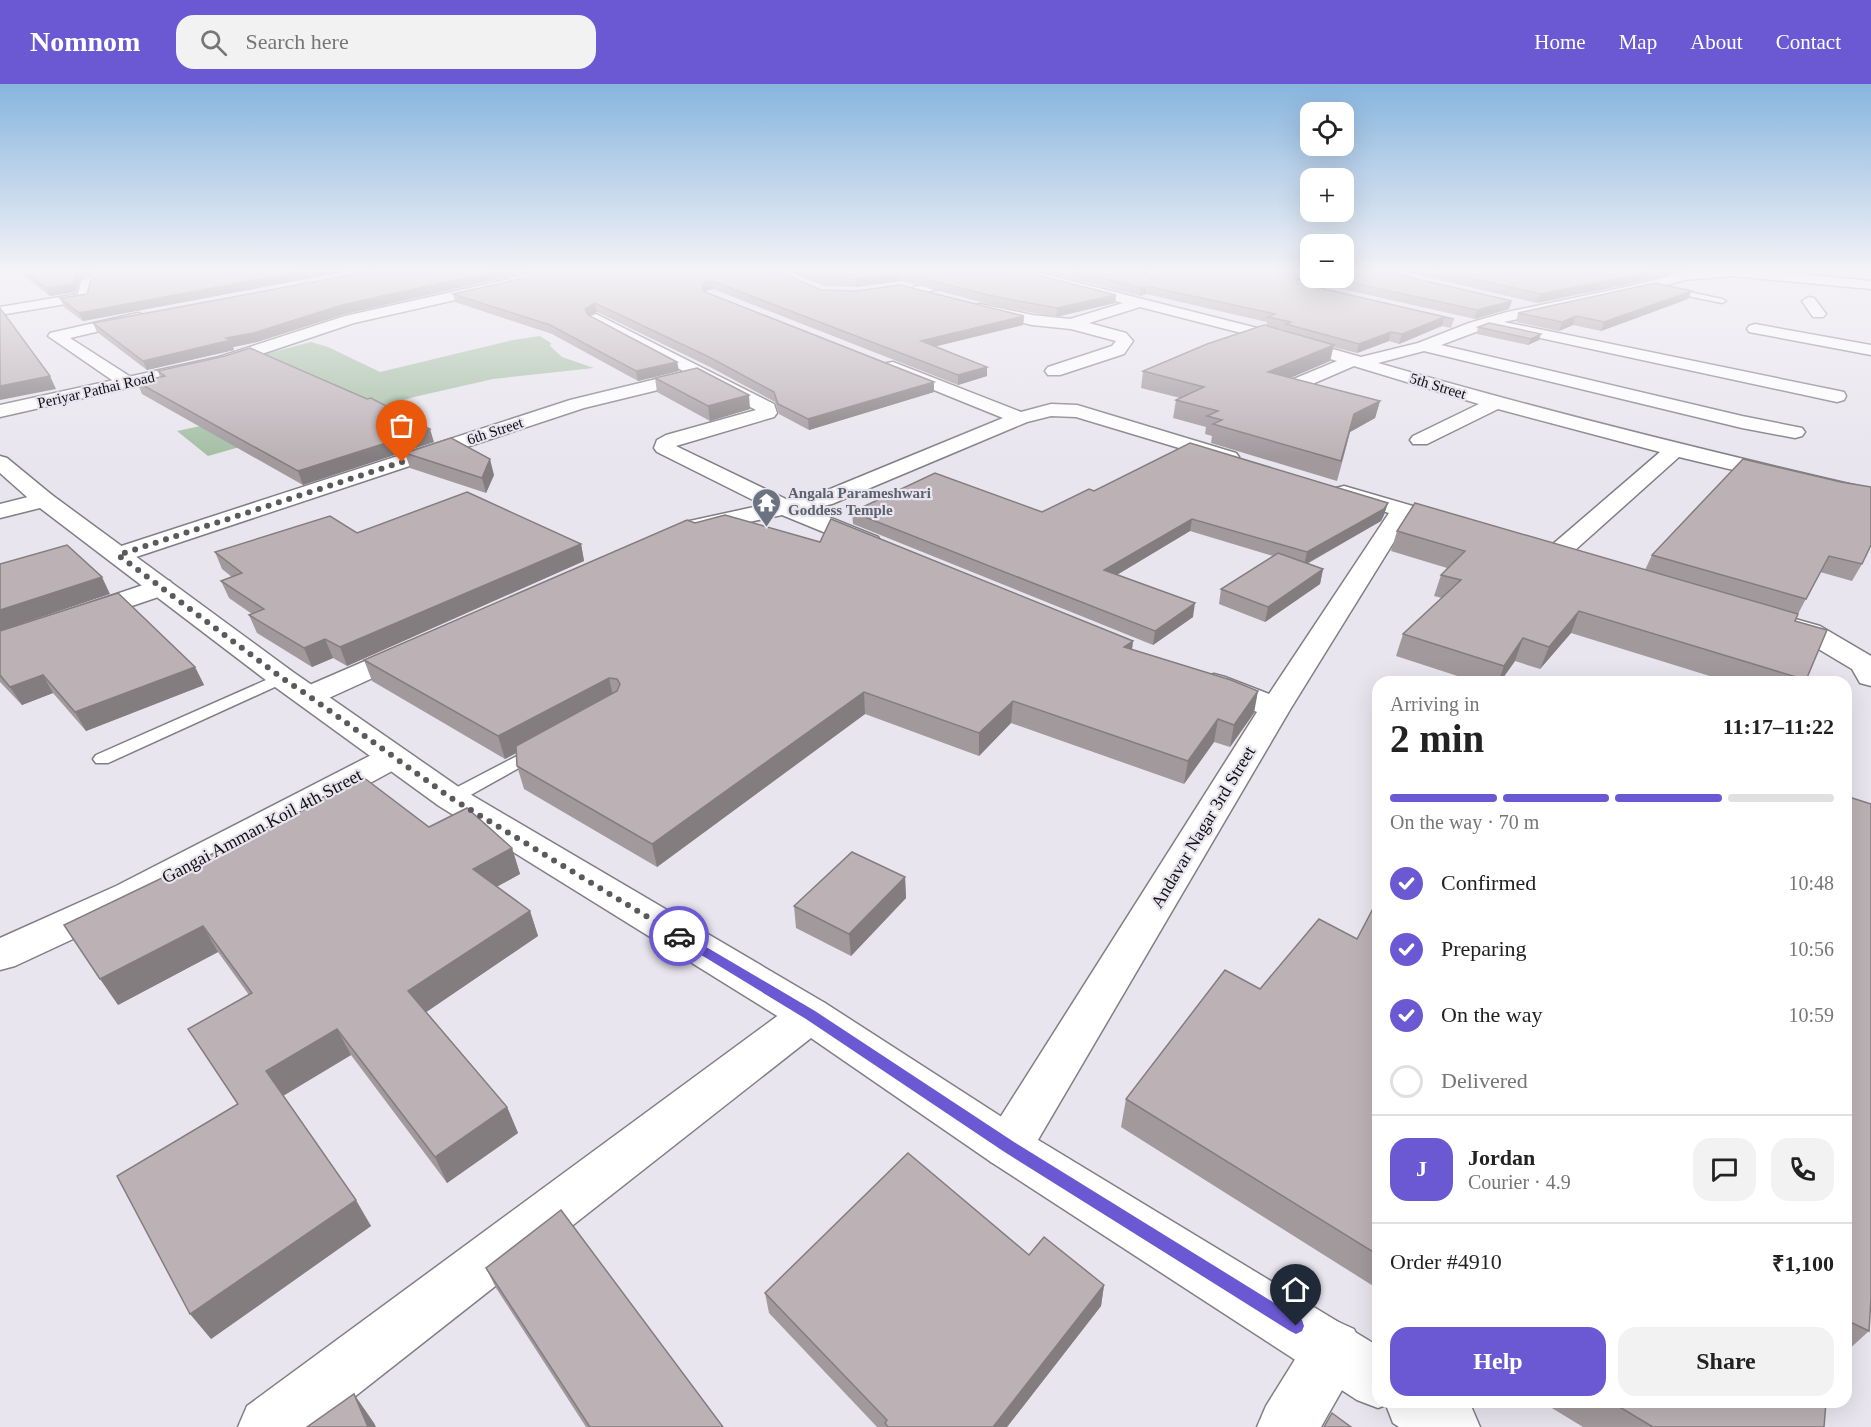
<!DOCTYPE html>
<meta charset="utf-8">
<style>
:root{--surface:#fff;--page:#f2f2f2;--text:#222;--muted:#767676;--line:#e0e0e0;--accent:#6b59d3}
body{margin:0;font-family:Georgia,serif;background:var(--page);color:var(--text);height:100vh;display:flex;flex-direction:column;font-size:22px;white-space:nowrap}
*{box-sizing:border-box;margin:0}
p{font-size:20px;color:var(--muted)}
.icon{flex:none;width:33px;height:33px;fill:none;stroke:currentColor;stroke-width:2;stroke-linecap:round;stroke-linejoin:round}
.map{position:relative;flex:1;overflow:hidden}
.drawer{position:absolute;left:1372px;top:592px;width:480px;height:732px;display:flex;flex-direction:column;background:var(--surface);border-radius:18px;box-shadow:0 6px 24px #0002}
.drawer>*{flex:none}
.controls{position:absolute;left:1300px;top:18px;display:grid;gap:12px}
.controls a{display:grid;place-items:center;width:54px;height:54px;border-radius:12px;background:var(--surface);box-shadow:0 6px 24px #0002;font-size:30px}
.pin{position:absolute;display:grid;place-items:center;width:51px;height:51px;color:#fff;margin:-62px -26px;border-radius:50% 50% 50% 0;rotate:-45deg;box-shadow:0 0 6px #0007}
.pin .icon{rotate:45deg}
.courier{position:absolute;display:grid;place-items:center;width:60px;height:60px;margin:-30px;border:4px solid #6b59d3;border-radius:50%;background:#fff;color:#222;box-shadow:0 2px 8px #0007}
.head em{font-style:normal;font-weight:600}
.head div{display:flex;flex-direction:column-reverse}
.head{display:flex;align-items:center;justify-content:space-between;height:102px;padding:0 18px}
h1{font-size:39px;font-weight:600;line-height:45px}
.bar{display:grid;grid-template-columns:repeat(4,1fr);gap:9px 6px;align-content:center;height:72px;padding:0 18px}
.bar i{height:8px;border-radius:4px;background:var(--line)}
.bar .on{background:var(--accent)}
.bar p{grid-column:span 4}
.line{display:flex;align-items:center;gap:15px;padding:0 18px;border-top:2px solid var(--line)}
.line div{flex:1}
.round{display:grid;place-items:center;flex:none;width:63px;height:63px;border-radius:18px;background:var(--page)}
ol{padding:0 18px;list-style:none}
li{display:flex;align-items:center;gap:18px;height:66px}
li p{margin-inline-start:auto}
li .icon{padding:6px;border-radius:50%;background:var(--accent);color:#fff;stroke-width:4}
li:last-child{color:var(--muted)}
li i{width:33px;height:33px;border:3px solid var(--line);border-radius:50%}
.button{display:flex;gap:12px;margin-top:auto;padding:12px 18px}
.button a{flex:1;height:69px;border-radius:18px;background:var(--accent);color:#fff;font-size:24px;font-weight:600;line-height:69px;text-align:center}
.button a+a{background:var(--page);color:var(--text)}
header{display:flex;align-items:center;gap:36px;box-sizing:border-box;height:84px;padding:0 30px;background:var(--accent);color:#fff}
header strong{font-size:28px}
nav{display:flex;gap:33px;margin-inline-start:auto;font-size:21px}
.search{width:420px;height:54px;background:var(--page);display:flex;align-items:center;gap:15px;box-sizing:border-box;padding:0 21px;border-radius:18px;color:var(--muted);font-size:22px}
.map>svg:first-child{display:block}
</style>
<header>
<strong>Nomnom</strong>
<div class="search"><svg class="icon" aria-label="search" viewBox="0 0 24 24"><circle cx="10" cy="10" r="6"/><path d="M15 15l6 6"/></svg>Search here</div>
<nav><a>Home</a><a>Map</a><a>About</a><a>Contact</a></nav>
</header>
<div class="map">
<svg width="1871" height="1343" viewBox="0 0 1871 1343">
<rect width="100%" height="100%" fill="#e8e5ee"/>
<!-- green -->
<polygon fill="#a4bfa4" points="540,252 551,259 550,262 562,273 594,284 493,295 414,313 208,372 177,347 340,313 250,274 311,258 328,263 380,288 513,256"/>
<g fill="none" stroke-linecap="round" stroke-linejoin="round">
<defs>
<g id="service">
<polygon points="1666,203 1722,215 1726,217 1722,219 1663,207 1662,205"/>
<polygon points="282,589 288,591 290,594 288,597 108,679 96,679 93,675 96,671"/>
<polygon points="538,661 544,662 547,666 544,670 458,718 444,718 442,714 444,710"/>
</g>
<g id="minor">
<polygon points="150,185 144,189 117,193 93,202 90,216 0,231 0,223 78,210 81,197 113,185"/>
<path d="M1001 185H1024L1269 247 1361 273 1418 259 1469 239 1507 228 1635 201 1684 188 1748 185 1871 197V205L1733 192 1685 196 1637 209 1504 238 1844 308 1846 312 1844 316 1837 318 1489 243 1441 261 1742 332 1802 344 1805 348 1802 352 1795 354 1742 344 1424 267 1378 279C1541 326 1706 367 1871 405V419L1679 373 1564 476 1555 478 1546 476 1543 471 1546 466 1660 368 1498 325 1427 360H1413L1410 356 1413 352 1479 320 1354 282 1296 307H1284L1281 303 1284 299 1337 277 1257 253 1140 223 1089 239 1126 249 1133 257 1124 270 1060 291H1048L1045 287 1048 283 1112 262 1116 257 1071 245 1032 241 975 227 973 224 975 221 980 220 1032 231 1070 235 1123 219 1002 188Z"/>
<polygon points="957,192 964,196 962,199 919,210 912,206 914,203"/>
<polygon points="1809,213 1814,214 1826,230 1823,233 1813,233 1802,217"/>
<polygon points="138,229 143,231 146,234 143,237 70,254 134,295 137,299 134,303 122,303 48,252 50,249"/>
<polygon points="596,230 774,320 777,329 774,333 676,362 788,416 818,410 1003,334 887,287 884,283 887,279 893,278 1021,328 1051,320 1077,321 1236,369 1239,373 1236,377 1229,379 1076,333 1051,332 1027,338 832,420 809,425 878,453 881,458 878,463 869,465 860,463 782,431 693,450 685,448 681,443 685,438 763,421 657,368 654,364 657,356 666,351 756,326 699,296 584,324 127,476 118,478 109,476 106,471 109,466 570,316 685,288 591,238 588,235 591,232"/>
<polygon points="1755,240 1871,261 1871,271 1749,248 1747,245 1749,242"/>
<polygon points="1344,402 1461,436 1465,441 1461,446 1453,448 1408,435 1291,624 1025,1078 1008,1085 991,1078 984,1063 991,1048 1257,628 1203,605 1199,599 1203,593 1214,590 1225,593 1269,610 1389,429 1336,414 1333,409 1336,404"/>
<polygon points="44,409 52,411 55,416 52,421 0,434 0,420"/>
<polygon points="161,495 170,497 174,503 170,509 0,567 0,549"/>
<polygon points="1781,531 1820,542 1871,572 1871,602 1860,599 1852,585 1800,554 1771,545 1767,539 1771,533"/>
<polygon points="409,558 419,561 423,567 419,573 320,618 309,621 298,618 294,612 298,606"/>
<polygon points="393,663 405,666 410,673 405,680 144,822 15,882 0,886 0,854 116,802 381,666"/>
<polygon points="810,914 825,919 832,931 825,943 316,1343 238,1343 247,1322 795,919"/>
<polygon points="1334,1236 1354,1245 1363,1265 1354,1285 1321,1343 1257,1343 1266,1322 1314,1245"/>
</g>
<g id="tertiary">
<polygon points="554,185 580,185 574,189 354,239 229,281 0,333 0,321 219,273 345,232"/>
<polygon points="0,372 7,374 52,411 293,588 463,706 825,919 1025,1048 1378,1262 1378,1318 1467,1318 1471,1322 1480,1343 1399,1343 1393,1339 1386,1321 1378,1324 1357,1316 991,1078 795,943 439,722 271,600 36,421 0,389"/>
</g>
</defs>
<!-- service casing -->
<use href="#service" stroke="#817e86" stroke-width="3"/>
<!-- minor casing -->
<use href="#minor" stroke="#817e86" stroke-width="3"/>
<!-- tertiary casing -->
<use href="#tertiary" stroke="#817e86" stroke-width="3"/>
<!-- service -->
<use href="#service" fill="#fff" fill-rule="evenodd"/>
<!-- minor -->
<use href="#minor" fill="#fff" fill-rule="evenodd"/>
<!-- tertiary -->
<use href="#tertiary" fill="#fff" fill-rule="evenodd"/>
</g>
<!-- wall -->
<g fill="#a2999d" fill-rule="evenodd">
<polygon points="15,185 106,185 80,195 76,208 50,212"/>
<polygon points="127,185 359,185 83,237 64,223 60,214 87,210"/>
<polygon points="383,185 542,185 345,230 257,258 233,263 234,266 147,286 97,248 93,239"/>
<polygon points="564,185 821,206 1024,232 1023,241 936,262 987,283 987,292 958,301 713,205 705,207 705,208 934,308 809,346 779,330 775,318 710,283 597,228 590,232 677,278 679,287 638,297 552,250 455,218 453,210"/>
<polygon points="782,185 1014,185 1116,211 1115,219 1056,233 996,222 901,197 856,203 824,202"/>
<path d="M1034 185H1161L1145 191 1150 194 1311 185V194H1344L1509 225 1475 235 1302 196 1297 197 1298 199 1454 235 1451 244 1442 242 1399 260 1389 257 1357 269 1333 263 1330 277 1290 294 1380 317 1375 334 1350 348 1337 397 1211 359 1212 352 1205 350 1206 343 1173 334 1176 316 1180 314 1141 304 1143 287 1266 242 1267 238 1146 210 1140 212ZM1267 242 1285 246 1284 247Z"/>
<polygon points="1394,185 1689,185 1683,186 1634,199 1537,219"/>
<polygon points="1688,215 1601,247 1573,241 1559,247 1516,238 1518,229"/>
<polygon points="1478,243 1539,256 1528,261 1477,250"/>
<polygon points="158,287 434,358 303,401 142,310 137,298 160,293"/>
<polygon points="655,294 750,325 710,337 657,308"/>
<polygon points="405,369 494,391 486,409 410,384"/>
<polygon points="1743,375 1862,480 1852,497 1820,488 1798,530 1795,537 1806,596 1805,598 1729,598 1571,549 1540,585 1515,577 1500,598 1476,598 1396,572 1403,550 1442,514 1434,512 1441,491 1447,484 1391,467 1397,447 1645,486 1652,471"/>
<polygon points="1094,407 1384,431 1381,437 1307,480 1323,485 1320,500 1265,538 1219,520 1221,505 1273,472 1190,447 1117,491 1193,533 1153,561 853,440 852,428 1042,428"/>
<polygon points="695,439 1133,557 1132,566 1254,629 1230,663 1214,658 1184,700 1011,639 979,672 865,630 657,783 524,705 517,682 516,669 505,675 372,597 364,576"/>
<polygon points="357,449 581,460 584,477 347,582 333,574 312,583 257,549 249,531 252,530 229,514 221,497 232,493 222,485 215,468"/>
<polygon points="0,547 195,583 204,601 86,647 53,609 22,621 0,598"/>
<polygon points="1846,712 1869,1247 1846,1268"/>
<polygon points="311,719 429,743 512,764 520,790 496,803 530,827 538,852 426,928 507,1023 518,1049 447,1099 351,971 283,1012 371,1142 211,1255 238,1020 188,945 249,911 218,868 118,921 313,721"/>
<polygon points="905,793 906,814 851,872 796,844 794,822"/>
<polygon points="1378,815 1378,1205 1121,1043 1126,1015 1260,905 1357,855"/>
<polygon points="1029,1171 1104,1201 1101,1222 1007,1343 877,1343 769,1229 765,1209"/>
<polygon points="486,1184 723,1343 586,1343 496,1204"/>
<polygon points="1542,1318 1826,1318 1824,1343 1583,1343"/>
</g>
<!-- shaded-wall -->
<g fill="#847d7f">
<polygon points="81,185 106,185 80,195 76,208 50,212 46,204"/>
<polygon points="314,185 359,185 83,237 79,229"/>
<polygon points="505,185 542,185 345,230 257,258 233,263 234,266 147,286 143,277 342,221"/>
<polygon points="1144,185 1161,185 1144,191 1142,188"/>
<polygon points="1658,185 1689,185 1683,186 1634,199 1537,219 1540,210"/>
<polygon points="1304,188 1302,196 1295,198 1295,195 1297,190"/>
<polygon points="900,189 901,197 856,203 856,195"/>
<polygon points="712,197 713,205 705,207 703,212 702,204 704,199"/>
<polygon points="1146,202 1146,210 1140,212 1141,204"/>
<polygon points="1692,207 1688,215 1601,247 1604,238"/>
<polygon points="1116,211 1115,219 1056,233 1057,224"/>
<polygon points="1512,217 1509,225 1475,235 1477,226"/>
<polygon points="595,219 597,228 586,233 585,225"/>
<polygon points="1024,232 1023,241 921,266 921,257"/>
<polygon points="1576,232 1573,241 1559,247 1562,238"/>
<polygon points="1444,233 1442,242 1399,260 1402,250"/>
<polygon points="1391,248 1389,257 1357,269 1359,260"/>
<polygon points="1541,250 1539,256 1528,261 1531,255"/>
<polygon points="1334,261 1330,277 1264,305 1268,288"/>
<polygon points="677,278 679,287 638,297 636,287"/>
<polygon points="987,283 987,292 958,301 958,291"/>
<polygon points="50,292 56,305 0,316 0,302"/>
<polygon points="934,298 934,308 809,346 808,335"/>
<polygon points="749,311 750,325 710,337 708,322"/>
<polygon points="1380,317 1375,334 1350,348 1337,397 1354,330"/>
<polygon points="430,345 434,358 303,401 298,387"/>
<polygon points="490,375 494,391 486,409 482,394"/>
<polygon points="1388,419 1384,431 1381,437 1304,481 1307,468"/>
<polygon points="1192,435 1190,447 1103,499 1104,486"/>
<polygon points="581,460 584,477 347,582 340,563"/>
<polygon points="1323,485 1320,500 1265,538 1268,523"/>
<polygon points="102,493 110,510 0,547 0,526"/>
<polygon points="1195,519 1193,533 1153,561 1155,547"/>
<polygon points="1579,527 1571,549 1540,585 1549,563"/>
<polygon points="1523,554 1515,577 1500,598 1498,598 1504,582"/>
<polygon points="325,555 333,574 312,583 304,564"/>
<polygon points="1133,557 1130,578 1124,563"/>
<polygon points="195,583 204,601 86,647 75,628"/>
<polygon points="43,591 53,609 22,621 10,603"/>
<polygon points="609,594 614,616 505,675 498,652"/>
<polygon points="1258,607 1254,629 1230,663 1234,641"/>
<polygon points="864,608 865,630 657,783 652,760"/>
<polygon points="1013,617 1011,639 979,672 979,649"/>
<polygon points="1218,635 1214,658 1184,700 1188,677"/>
<polygon points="512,764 520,790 482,811 473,785"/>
<polygon points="905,793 906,814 851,872 849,850"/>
<polygon points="530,827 538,852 419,933 408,907"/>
<polygon points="203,842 218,868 118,921 100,895"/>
<polygon points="337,945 351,971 281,1013 266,987"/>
<polygon points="507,1023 518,1049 447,1099 435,1073"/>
<polygon points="356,1116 371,1142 211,1255 190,1230"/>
<polygon points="1104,1201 1101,1222 1007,1343 993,1343"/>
<polygon points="354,1310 374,1339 376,1343 368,1343"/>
</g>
<!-- building -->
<g fill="#bcb2b6" stroke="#847d7f" stroke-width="1.5">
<polygon points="21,185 81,185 77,187 72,200 46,204"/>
<polygon points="127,185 314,185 79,229 60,214 87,210 91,195 114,187"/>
<polygon points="383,185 505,185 342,221 253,249 226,254 231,256 143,277 93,239"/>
<polygon points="564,185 773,185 821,206 856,207 900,201 1024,232 921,257 987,283 958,291 712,197 704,199 702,204 705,208 934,298 808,335 778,320 774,308 709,273 595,219 585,225 588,231 677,278 636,287 550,241 453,210"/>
<polygon points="802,185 1014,185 1116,211 1057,224 997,213 900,189 856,195 824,194"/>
<polygon points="1067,185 1144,185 1142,188 1150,194 1171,185 1311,185 1311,189 1304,188 1297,190 1295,195 1298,199 1454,235 1444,233 1402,250 1391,248 1359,260 1286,240 1291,238 1268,233 1275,230 1146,202 1141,204"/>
<polygon points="1344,185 1374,185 1512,217 1477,226 1330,194 1344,194"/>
<polygon points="1430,185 1658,185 1637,191 1540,210"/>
<polygon points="1655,199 1692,207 1604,238 1576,232 1562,238 1518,229"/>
<polygon points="0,224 50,292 0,302"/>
<polygon points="1489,239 1541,250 1531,255 1478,243"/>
<polygon points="1264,241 1334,261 1268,288 1380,317 1354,330 1341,377 1213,340 1222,336 1207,332 1218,327 1176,316 1204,303 1143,287 1207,260"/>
<polygon points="250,264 367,315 371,314 430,345 298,387 137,298 165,292 158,287 225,272"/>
<polygon points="697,284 749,311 708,322 655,294"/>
<polygon points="451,354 490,375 482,394 405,369"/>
<polygon points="1190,359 1388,419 1384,425 1307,468 1192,435 1104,486 1195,519 1155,547 852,428 935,389 1042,428 1089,405 1094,407"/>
<polygon points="1743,375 1841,398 1871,403 1871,461 1862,480 1829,472 1806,515 1652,471"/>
<polygon points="467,408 581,460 340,563 325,555 304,564 249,531 264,525 221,497 242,489 215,468 330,432 357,449"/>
<polygon points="1415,419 1798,530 1795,537 1827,546 1806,596 1579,527 1549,563 1523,554 1504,582 1403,550 1461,496 1441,491 1465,467 1397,447"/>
<polygon points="725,431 820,458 831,435 1133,557 1124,563 1231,596 1258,607 1234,641 1218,635 1188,677 1013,617 979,649 864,608 652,760 517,682 516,662 617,607 620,600 617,595 609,594 498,652 364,576 687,436 695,439"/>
<polygon points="67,461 102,493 0,526 0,480"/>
<polygon points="1278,469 1323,485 1268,523 1221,505"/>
<polygon points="118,509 195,583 75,628 43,591 10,603 0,591 0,547"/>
<polygon points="363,693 429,743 467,724 512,764 473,785 530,827 408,907 507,1023 435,1073 337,945 266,987 356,1116 190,1230 117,1092 238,1020 188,945 252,909 203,842 100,895 64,841 314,721 311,719"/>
<polygon points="1846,712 1871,720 1871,1214 1869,1247 1846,1236"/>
<polygon points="852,768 905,793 849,850 794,822"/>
<polygon points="1378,815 1378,1171 1126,1015 1225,886 1260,905 1319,835 1357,855"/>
<polygon points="908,1069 1029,1171 1044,1153 1104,1201 993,1343 888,1343 885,1339 887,1336 765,1209"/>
<polygon points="561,1126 723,1343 590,1343 486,1184"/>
<polygon points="354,1310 368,1343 307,1343"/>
<polygon points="1611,1318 1826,1318 1824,1343 1653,1343"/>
<polygon points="1332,1329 1351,1343 1324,1343"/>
</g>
<!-- sky -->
<linearGradient id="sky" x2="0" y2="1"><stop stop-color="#87b5de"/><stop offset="0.5" stop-color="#f5f3f7"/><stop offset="1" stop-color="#f5f3f7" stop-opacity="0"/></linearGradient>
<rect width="1871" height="373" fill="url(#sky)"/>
<!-- route -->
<polygon fill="#6b59d3" points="679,847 815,927 1014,1058 1302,1236 1304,1242 1302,1247 1296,1250 1290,1247 1003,1067 806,935 675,855 673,852"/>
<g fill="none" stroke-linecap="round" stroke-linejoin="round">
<!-- done -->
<polyline stroke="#5b595e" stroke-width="6" stroke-dasharray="0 10.8" points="402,378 118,471 282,594 309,612 451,714 679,852"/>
</g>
<!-- icons -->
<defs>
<symbol id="temple-pin" viewBox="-11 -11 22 30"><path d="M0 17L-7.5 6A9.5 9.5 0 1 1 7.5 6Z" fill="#6b7280" stroke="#e8e5ee"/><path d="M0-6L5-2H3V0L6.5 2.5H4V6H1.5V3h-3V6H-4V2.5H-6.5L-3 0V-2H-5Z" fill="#fff"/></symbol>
</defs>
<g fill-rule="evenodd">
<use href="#temple-pin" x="750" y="402" width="33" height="45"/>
</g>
<g text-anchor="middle" stroke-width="4.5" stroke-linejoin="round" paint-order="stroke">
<!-- far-street labels -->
<g font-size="15" fill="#0f0e11" stroke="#e8e5ee">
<text transform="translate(1438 302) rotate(17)" y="5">5th Street</text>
<text transform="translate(96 306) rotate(-13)" y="5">Periyar Pathai Road</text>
<text transform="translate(495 347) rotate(-18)" y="5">6th Street</text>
</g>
<!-- far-worship labels -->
<g font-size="15" font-weight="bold" fill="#5b616d" stroke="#e8e5ee" text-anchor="start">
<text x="788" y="414">Angala Parameshwari<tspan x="788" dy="17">Goddess Temple</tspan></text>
</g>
<!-- street labels -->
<g font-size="18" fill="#0f0e11" stroke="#e8e5ee">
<text transform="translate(262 742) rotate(-28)" y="6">Gangai Amman Koil 4th Street</text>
<text transform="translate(1203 743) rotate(-59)" y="6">Andavar Nagar 3rd Street</text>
</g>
</g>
</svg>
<div class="controls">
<a><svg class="icon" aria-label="locate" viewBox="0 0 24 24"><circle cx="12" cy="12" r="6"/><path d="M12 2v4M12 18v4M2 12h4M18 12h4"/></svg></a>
<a>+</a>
<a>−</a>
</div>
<div class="pin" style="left:402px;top:378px;background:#ea580c"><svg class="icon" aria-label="bag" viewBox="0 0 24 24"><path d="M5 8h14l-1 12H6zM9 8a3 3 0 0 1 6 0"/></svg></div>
<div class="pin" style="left:1296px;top:1242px;background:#1f2937"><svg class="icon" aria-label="home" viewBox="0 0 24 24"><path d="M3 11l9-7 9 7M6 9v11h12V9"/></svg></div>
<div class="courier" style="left:679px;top:852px"><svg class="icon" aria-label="car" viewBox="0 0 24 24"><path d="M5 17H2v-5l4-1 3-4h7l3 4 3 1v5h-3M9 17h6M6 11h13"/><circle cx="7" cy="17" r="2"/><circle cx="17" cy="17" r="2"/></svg></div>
<section class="drawer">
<div class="head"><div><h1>2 min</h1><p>Arriving in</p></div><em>11:17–11:22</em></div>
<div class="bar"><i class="on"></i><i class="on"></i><i class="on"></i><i></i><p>On the way · 70 m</p></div>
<ol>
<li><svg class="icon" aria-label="check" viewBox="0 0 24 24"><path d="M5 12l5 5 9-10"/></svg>Confirmed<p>10:48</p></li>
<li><svg class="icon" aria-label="check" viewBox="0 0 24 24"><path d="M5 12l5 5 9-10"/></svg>Preparing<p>10:56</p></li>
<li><svg class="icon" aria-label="check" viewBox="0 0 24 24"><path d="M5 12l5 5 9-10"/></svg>On the way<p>10:59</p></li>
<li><i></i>Delivered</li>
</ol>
<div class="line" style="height:108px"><b class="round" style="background:var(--accent);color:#fff">J</b><div><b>Jordan</b><p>Courier · 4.9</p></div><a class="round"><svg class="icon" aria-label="chat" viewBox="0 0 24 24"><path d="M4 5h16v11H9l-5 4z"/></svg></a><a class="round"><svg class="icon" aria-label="phone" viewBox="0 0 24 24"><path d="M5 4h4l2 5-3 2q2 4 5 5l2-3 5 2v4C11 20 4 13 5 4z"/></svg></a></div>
<div class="line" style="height:78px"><div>Order #4910</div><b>₹1,100</b></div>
<div class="button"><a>Help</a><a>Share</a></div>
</section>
</div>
